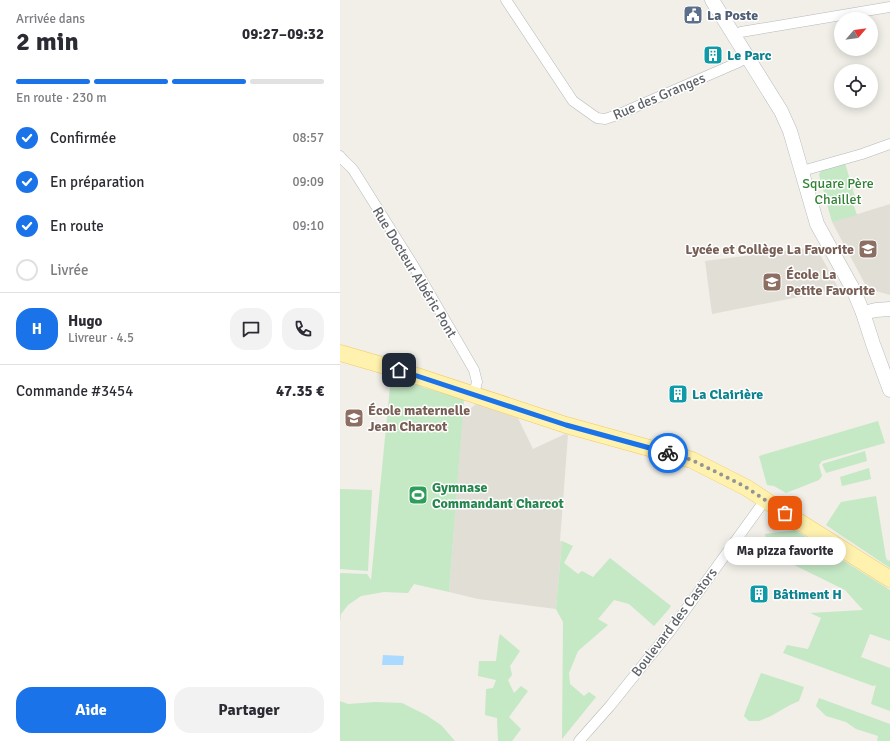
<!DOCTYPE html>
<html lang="fr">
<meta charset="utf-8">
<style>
:root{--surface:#fff;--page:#f2f2f3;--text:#2b2b33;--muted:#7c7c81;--line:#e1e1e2;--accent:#1a73e8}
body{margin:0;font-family:Signika,sans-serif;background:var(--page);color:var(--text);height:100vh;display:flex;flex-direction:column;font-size:15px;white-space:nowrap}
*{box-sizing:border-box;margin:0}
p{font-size:13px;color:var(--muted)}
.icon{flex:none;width:22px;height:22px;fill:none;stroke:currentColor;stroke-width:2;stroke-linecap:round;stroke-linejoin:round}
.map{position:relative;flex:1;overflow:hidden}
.details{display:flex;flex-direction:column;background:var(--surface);width:340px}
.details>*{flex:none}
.needle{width:26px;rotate:62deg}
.tools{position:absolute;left:494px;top:12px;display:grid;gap:8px}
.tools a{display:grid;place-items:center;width:44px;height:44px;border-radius:50%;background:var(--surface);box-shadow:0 2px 10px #0003;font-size:20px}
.pin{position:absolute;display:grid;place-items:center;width:34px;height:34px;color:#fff;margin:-17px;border-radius:8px;box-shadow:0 2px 6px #0006}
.courier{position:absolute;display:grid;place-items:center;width:40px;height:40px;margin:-20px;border:3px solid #1a73e8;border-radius:50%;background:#fff;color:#222;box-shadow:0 1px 5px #0007}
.bubble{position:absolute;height:28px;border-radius:14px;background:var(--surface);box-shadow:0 2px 10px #0003;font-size:13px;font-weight:700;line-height:28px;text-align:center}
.overview em{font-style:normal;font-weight:700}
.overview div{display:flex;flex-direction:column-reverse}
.overview{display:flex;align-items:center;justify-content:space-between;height:68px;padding:0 16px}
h1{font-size:26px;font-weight:700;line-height:30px}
.bar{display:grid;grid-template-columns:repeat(4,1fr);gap:6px 4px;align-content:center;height:48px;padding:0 16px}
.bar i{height:5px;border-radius:3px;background:var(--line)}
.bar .selected{background:var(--accent)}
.bar p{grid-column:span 4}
.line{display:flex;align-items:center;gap:10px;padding:0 16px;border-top:1px solid var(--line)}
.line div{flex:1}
.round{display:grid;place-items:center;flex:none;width:42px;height:42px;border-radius:16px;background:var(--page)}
ol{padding:0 16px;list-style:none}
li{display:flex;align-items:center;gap:12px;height:44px}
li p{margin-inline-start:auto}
li .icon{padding:4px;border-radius:50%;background:var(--accent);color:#fff;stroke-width:4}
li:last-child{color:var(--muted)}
li i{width:22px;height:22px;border:2px solid var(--line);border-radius:50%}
.primary-button{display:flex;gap:8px;margin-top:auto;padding:8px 16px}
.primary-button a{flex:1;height:46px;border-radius:16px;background:var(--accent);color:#fff;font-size:16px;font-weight:700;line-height:46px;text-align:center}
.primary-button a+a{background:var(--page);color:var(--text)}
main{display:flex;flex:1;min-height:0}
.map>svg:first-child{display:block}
</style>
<main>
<section class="details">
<div class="overview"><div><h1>2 min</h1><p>Arrivée dans</p></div><em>09:27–09:32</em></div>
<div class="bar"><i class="selected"></i><i class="selected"></i><i class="selected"></i><i></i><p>En route · 230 m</p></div>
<ol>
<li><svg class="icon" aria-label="check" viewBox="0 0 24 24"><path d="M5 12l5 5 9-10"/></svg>Confirmée<p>08:57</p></li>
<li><svg class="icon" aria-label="check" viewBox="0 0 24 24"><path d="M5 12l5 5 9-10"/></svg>En préparation<p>09:09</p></li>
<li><svg class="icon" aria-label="check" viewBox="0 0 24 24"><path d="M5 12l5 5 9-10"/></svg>En route<p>09:10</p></li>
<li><i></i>Livrée</li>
</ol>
<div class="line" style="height:72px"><b class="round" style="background:var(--accent);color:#fff">H</b><div><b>Hugo</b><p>Livreur · 4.5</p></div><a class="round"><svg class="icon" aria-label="chat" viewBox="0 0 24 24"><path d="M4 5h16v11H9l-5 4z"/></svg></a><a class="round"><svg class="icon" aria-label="phone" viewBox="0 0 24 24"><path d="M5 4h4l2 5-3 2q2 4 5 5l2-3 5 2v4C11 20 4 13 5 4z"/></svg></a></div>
<div class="line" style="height:52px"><div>Commande #3454</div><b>47.35 €</b></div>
<div class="primary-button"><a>Aide</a><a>Partager</a></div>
</section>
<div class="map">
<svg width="550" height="741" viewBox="0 0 550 741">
<rect width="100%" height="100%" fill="#f1efe8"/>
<!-- education -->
<g fill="#e1ded6">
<polygon points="550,204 550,295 536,291 525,284 492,222"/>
<polygon points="476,247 499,289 372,314 365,261"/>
<polygon points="136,404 178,418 193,449 225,434 228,435 220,541 222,541 216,609 138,599 109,592 123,408 131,408"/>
</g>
<!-- green -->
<g fill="#c5e8c5">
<polygon points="505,163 515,197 512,200 517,215 492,222 479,175 481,170"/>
<polygon points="53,375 85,388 124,399 109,592 74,584 68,593 44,592 21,596 8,605 1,614 0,622 0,573 27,574 31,580 50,387"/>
<polygon points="538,421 545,443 482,461 479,465 482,476 479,480 446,493 434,486 427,485 419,456"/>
<polygon points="525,451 527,461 486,473 482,464"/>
<polygon points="529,468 531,479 502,486 500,477"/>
<polygon points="0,489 32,490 28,571 0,569"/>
<polygon points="536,496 546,558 548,561 550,560 550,568 486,525 501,502"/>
<polygon points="455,530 550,590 550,641 530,634 521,657 550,668 550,711 531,704 536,685 533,686 443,653 447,645 468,649 481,618 470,613 523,610 505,590 452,564 442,551 428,546 425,534"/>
<polygon points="222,541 233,546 224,563 238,574 242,571 253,577 270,558 331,606 329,609 314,626 289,604 274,600 258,619 268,625 238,651 229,673 230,684 244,696 249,692 256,697 222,739 223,622 216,609"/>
<polygon points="160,634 180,651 170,666 172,675 168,680 174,693 181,686 188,691 169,717 181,729 172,741 158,741 157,718 145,715 146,689 153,688 156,680 138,676 139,661 156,661 159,637"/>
<polygon points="421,673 464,687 459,701 450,705 431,716 419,721 409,721 404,716 406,710"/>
<polygon points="479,698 550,724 550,741 537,741 538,736 516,729 506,722 486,716 476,706"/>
<polygon points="0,701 8,704 36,702 62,703 86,715 101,725 115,741 0,741"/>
</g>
<!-- water -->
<polygon fill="#aadaff" points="43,655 64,656 63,665 42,665"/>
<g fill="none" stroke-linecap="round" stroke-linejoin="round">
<defs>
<g id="street">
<polyline points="166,0 233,101 257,118 265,119 277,115 399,62 408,57"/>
<polyline points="395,36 401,32 550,7"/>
<path d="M0 156C4 162 10 165 14 171L73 265 134 370 137 382 134 394"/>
<polyline points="462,171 522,154 550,144"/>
<polyline points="239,741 270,706 331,630 425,500"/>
</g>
<g id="secondary">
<polyline points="372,0 441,111 450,131 477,224 514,291 523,313 533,344 550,390"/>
<polyline points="523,313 536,310 550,309"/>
</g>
<polyline id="primary" points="0,353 59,370 226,425 338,456 352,460 407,488 439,509 550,579"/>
</defs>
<!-- street casing -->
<use href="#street" stroke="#b5b8bc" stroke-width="11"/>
<!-- secondary casing -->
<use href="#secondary" stroke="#b6babf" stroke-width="15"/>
<!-- primary casing -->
<use href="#primary" stroke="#f2c960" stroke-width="17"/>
<!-- street -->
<use href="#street" stroke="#fff" stroke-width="10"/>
<!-- secondary -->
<use href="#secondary" stroke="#fff" stroke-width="14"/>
<!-- primary -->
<use href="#primary" stroke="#fff2af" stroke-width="16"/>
</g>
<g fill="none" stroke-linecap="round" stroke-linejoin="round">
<!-- done -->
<polyline stroke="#929495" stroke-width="4" stroke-dasharray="0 7.2" points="328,453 352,460 398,483 407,488 445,513"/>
<!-- route -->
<polyline stroke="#1a73e8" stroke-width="5" points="59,370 226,425 328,453"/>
</g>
<!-- icons -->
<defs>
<symbol id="civic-square" viewBox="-11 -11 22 22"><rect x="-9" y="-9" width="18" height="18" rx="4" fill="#5c6f8a" stroke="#fff"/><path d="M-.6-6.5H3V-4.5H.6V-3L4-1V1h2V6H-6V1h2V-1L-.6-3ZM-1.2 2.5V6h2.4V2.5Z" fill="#fff"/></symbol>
<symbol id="building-square" viewBox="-11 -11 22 22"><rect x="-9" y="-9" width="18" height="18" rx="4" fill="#0f9aa8" stroke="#fff"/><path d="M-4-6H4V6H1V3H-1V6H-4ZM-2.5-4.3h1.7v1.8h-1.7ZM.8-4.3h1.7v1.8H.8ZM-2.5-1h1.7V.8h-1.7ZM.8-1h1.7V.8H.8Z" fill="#fff"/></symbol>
<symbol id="school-square" viewBox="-11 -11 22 22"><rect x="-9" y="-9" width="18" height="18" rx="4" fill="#8d6e63" stroke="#fff"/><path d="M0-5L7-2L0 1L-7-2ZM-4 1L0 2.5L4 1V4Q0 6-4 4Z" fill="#fff"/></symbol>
<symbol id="stadium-square" viewBox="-11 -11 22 22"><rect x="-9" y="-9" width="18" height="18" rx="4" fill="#2e9e5b" stroke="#fff"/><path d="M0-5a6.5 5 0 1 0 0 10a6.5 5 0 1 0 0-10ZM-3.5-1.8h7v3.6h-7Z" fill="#fff"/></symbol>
</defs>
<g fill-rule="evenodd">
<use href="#civic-square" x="342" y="4" width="22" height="22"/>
<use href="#building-square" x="362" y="44" width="22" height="22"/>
<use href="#school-square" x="517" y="238" width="22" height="22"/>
<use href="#school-square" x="421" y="271" width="22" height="22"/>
<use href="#building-square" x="327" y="383" width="22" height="22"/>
<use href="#school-square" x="3" y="407" width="22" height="22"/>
<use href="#stadium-square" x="67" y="484" width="22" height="22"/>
<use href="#building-square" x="408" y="583" width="22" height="22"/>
</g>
<g text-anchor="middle" stroke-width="3" stroke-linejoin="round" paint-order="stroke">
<!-- service labels -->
<g font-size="14" font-weight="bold" fill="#4e5e75" stroke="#fff" text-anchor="start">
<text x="367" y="20">La Poste</text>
</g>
<!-- culture labels -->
<g font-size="14" font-weight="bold" fill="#0d838f" stroke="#fff" text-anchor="start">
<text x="387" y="60">Le Parc</text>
<text x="352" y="399">La Clairière</text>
<text x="433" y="599">Bâtiment H</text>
</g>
<!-- street labels -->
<g font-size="14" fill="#5f6368" stroke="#fff">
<text transform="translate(319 96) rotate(-23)" y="5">Rue des Granges</text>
<text transform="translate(75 272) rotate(59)" y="5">Rue Docteur Albéric Pont</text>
<text transform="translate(334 622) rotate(-53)" y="5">Boulevard des Castors</text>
</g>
<!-- park labels -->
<g font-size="14" fill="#348238" stroke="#fff">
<text x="498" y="188">Square Père<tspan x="498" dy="16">Chaillet</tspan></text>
</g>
<!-- education labels -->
<g font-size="14" font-weight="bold" fill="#785e54" stroke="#fff" text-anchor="start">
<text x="514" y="254" text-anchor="end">Lycée et Collège La Favorite</text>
<text x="446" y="279">École La<tspan x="446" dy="16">Petite Favorite</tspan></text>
<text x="28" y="415">École maternelle<tspan x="28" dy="16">Jean Charcot</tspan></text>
</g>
<!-- leisure labels -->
<g font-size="14" font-weight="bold" fill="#27864d" stroke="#fff" text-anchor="start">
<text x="92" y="492">Gymnase<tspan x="92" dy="16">Commandant Charcot</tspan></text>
</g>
</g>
</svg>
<div class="tools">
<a><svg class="needle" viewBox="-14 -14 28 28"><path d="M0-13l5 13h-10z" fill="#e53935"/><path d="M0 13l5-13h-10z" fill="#7c7c81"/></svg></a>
<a><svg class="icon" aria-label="locate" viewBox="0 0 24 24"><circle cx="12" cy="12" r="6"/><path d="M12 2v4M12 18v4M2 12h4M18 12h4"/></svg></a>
</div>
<div class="pin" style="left:445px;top:513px;background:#ea580c"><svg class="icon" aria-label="bag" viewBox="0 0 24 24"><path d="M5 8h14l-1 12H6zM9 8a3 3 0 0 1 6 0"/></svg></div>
<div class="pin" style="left:59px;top:370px;background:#1f2937"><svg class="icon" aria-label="home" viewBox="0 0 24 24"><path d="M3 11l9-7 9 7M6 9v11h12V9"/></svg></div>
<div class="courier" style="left:328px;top:453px"><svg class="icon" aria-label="bike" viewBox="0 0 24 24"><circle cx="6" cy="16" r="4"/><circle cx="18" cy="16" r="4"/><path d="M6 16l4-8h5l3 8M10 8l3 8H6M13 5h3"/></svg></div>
<div class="bubble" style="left:384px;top:537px;width:122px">Ma pizza favorite</div>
</div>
</main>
